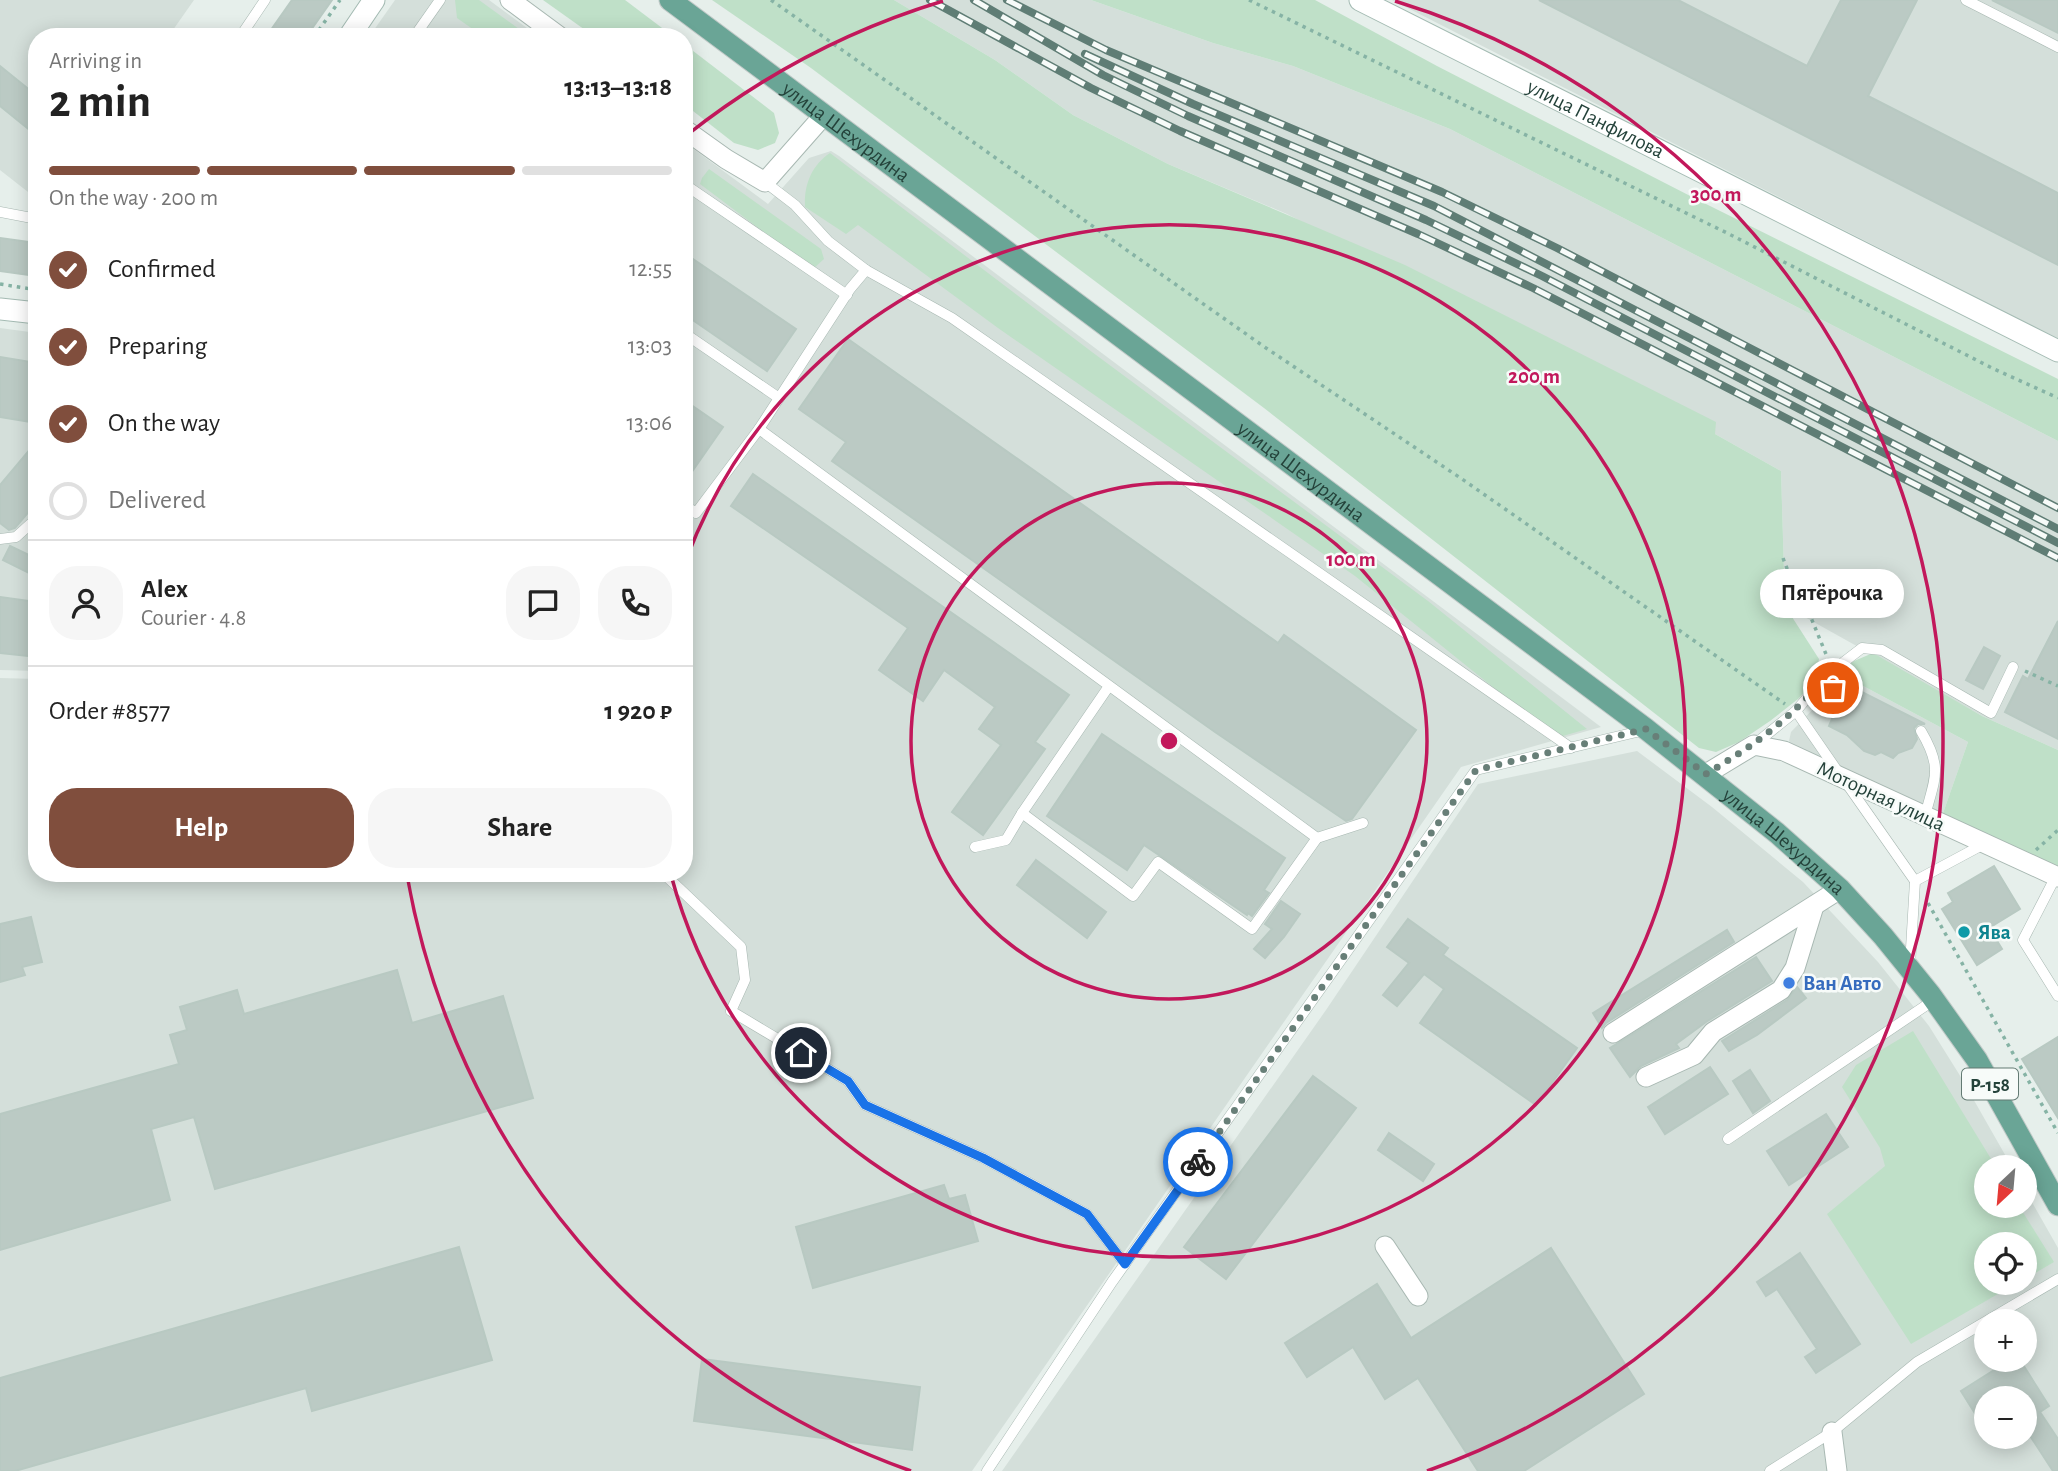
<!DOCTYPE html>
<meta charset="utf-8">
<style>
:root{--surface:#fff;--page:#f6f6f6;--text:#222;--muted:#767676;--line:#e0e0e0;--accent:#804e3d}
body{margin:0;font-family:"Alegreya Sans",sans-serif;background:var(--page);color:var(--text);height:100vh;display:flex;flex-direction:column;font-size:26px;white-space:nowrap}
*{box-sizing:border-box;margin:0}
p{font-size:23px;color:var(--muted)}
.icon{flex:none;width:38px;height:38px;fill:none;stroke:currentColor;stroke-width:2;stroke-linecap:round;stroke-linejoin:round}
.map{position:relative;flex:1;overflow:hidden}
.details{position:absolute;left:28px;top:28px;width:665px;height:854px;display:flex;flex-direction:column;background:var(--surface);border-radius:28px;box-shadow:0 4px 18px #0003}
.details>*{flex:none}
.needle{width:46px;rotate:206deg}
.buttons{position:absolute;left:1974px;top:1155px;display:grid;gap:14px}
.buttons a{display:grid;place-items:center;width:63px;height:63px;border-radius:50%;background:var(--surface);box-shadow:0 4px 18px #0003;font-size:35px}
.pin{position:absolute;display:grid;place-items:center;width:60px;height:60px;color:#fff;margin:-30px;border:4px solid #fff;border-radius:50%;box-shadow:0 2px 7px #0007}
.courier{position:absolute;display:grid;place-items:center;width:70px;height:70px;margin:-35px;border:5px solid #1a73e8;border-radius:50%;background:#fff;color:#222;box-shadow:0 2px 9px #0007}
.bubble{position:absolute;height:49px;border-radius:24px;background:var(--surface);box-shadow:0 4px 18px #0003;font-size:23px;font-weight:700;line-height:49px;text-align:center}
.summary em{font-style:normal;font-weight:700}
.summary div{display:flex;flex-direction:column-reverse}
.summary{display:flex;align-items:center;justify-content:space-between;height:119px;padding:0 21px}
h1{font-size:46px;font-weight:700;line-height:52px}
.bar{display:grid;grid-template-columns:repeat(4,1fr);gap:10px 7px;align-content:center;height:84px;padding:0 21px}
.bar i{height:9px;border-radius:5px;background:var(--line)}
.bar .selected{background:var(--accent)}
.bar p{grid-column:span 4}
.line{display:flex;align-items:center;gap:18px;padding:0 21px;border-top:2px solid var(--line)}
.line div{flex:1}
.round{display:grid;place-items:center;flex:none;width:74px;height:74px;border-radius:28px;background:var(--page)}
ol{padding:0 21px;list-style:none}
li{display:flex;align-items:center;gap:21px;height:77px}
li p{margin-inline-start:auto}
li .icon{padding:7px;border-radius:50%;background:var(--accent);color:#fff;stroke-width:4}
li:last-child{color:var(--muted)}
li i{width:38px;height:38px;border:4px solid var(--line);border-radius:50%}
.button{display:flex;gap:14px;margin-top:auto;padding:14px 21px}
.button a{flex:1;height:80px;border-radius:28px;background:var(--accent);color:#fff;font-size:28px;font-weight:700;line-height:80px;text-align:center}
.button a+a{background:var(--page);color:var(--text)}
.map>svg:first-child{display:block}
</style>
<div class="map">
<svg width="2058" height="1471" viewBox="0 0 2058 1471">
<rect width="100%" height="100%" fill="#e6efeb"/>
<!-- built -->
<g fill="#d4dfda" fill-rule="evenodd">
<polygon points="0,0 194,0 168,37 37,37 37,199 0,170"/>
<polygon points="395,0 489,0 539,37 369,37"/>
<polygon points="894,0 1091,0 1213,43 1293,66 1450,129 2058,441 2058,750 1982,716 1785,606 1781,471 1715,434 1287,214 1168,164 1073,115 995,60"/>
<polygon points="1392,0 2058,0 2058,340 1960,289"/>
<polygon points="684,142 768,204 809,158 831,151 839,156 1601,727 1461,767 972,1471 0,1471 0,678 37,679 37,873 684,873"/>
<polygon points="0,328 37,333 37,671 0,670"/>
<polygon points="1837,672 1968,742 1942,816 1796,751 1789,741 1791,732 1818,704"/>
<path d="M1637 751 1712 807 1803 882 1878 962 1929 1026 1959 1074 2012 1167H1986V1206H2025V1190L2058 1248V1471H1002L1326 1010 1478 784ZM1986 1244H2025V1283H1986ZM1986 1321H2025V1360H1986ZM1986 1398H2025V1437H1986Z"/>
</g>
<!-- green -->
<g fill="#bfe0c8">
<polygon points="455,0 479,0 530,37 484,37 457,18"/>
<polygon points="543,0 625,0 674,37 595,37"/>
<polygon points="712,0 894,0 995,60 1073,115 1168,164 1405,265 1716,422 1715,434 1781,471 1785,606 1819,659 1814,682 1798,699 1770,721 1739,742 1716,752 1699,748 1264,408 811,68"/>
<polygon points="1091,0 1315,0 1437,66 1700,201 2058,379 2058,441 1450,129 1293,66 1213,43"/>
<polygon points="684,44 774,113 779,133 775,143 758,150 734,143 684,104"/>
<path d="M830 153 1092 352 1428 601 1587 729 1556 738 1355 576 998 328 858 225 846 234 805 207C804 185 811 166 830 153Z"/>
<polygon points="709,169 821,249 824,259 813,269 700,184 702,178"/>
<polygon points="1873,653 1982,716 2058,750 2058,867 1942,816 1968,742 1837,672 1854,661"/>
<polygon points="1913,1031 1996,1167 1986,1167 1986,1206 2019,1206 2054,1262 2025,1279 2025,1244 1986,1244 1986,1283 2017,1283 1911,1344 1827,1214 1885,1166 1880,1148 1842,1087 1856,1065"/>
</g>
<!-- building -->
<g fill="#bbcac4" stroke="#b8c9c2" stroke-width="2">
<polygon points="292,0 332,0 306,37 266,37"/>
<polygon points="1539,0 1678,0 1807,66 1841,0 1917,0 1868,96 2058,193 2058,265"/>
<polygon points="1992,0 2058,0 2058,33"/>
<polygon points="0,66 37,96 37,123 31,131 0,106"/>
<polygon points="0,238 37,243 37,276 0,271"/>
<polygon points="684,253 796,329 767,371 684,314"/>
<polygon points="848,339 1278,643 1284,635 1416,730 1352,819 1346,821 1215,732 832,461 846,442 799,409"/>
<polygon points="0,357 37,363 37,423 0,417"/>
<polygon points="684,400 723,427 684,483"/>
<polygon points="37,441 37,502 15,528 9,530 0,523 0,485"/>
<polygon points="753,474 1069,695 1035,742 1045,749 983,835 952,812 1001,745 979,729 995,707 944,670 923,701 879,670 908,628 731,506"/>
<polygon points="10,546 37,559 37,577 3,560"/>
<polygon points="0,597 37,602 37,657 0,653"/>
<polygon points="2058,621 2058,739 2005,712 2023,676 2028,679"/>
<polygon points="1984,647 2000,656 1983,689 1966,680"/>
<polygon points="1836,679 1925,724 1918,724 1914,728 1917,739 1912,748 1898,753 1893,758 1881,752 1875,755 1864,751 1847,735 1829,726 1832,719 1829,697 1838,693 1840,689"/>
<polygon points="1102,734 1285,858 1264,890 1269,893 1252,916 1248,913 1247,915 1144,845 1127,870 1047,816"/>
<polygon points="1036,860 1106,912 1087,938 1017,885"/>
<polygon points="1994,866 2020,909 1989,928 2002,949 1977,965 1942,909 1953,902 1948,893"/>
<polygon points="1281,901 1300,914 1284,937 1265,958 1254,949 1272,929 1265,924"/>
<polygon points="31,917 42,962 22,967 25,975 0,982 0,924"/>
<polygon points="1408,919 1448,948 1443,955 1577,1048 1536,1105 1420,1023 1444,989 1424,974 1397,1006 1383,995 1409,963 1387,947"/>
<polygon points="1727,930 1734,942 1606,1023 1602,1028 1593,1013"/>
<polygon points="1756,957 1772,981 1706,1022 1676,1044 1679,1048 1641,1066 1630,1077 1610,1048"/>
<polygon points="397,970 412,1023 503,996 533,1098 215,1189 194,1117 151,1129 170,1200 0,1250 0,1114 179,1064 170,1035 187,1030 180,1007 237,990 244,1014"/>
<polygon points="1797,987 1806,998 1757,1035 1729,1051 1722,1041 1787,1000"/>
<polygon points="2058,1037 2058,1118 2022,1059"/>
<polygon points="1710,1067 1728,1094 1665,1134 1648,1107"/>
<polygon points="1750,1070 1770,1101 1753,1113 1733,1081"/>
<polygon points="1313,1076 1356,1108 1226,1279 1184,1247"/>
<polygon points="1826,1114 1848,1147 1789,1185 1767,1151"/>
<polygon points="1389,1133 1434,1164 1423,1181 1378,1150"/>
<polygon points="944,1185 949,1199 965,1195 978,1241 813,1288 796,1227"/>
<polygon points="459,1247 492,1360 312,1411 306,1388 15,1471 0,1471 0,1378"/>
<polygon points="1551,1248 1644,1394 1524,1471 1478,1471 1418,1378 1385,1399 1353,1347 1307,1377 1285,1343 1377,1284 1411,1338"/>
<polygon points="1800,1253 1860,1344 1816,1373 1805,1357 1817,1349 1777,1289 1766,1296 1757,1282"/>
<polygon points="702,1359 920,1387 912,1450 694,1421"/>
<polygon points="2010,1360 2020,1360 2049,1406 2040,1412 2058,1439 2058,1471 2053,1471 2025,1428 2025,1398 1986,1398 1986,1431 1961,1391"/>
</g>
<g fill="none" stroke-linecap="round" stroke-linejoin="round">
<defs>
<g id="lane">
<polyline points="1966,0 2058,47"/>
<polyline points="240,37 265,0"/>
<polyline points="414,37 440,0"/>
<polyline points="765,182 795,205 828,241 866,270 952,318 1571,748"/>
<polyline points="684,184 847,295"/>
<polyline points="0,212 37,219"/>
<polyline points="684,333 779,398"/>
<polyline points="759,429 1317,838 1252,929 1158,862 1133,896 1022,813 1109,686"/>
<polyline points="684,505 696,513 759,429 850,289 866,270"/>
<polyline points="0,539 16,537 37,518"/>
<polyline points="1818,685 1832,671 1862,648 1882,650 1991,713 2013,667"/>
<polyline points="1796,711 1838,772"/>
<path d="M1921 731C1943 768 1935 777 1925 816"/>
<polyline points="1755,744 1796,711 1818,685 1833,688"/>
<polyline points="1847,784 1915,881"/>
<polyline points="1317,838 1363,823"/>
<polyline points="975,847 1006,840 1022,813"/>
<polyline points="663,873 741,947 745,980 731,1011 848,1081 865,1105 983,1158 1087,1214 1125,1264"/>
<polyline points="2056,876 2023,940 2058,996"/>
<polyline points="1910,965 1915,881 1984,844"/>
<polyline points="1728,1139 1934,1000"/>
<polyline points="987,1471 1112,1282 1476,770 1645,730"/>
<polyline points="1770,1471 1832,1432 1917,1362 2058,1279"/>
</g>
<g id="street">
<polyline points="510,0 560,37"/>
<polyline points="684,129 726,159 765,182 824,115"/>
<polyline points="1706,774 1754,745 1784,751 2058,877"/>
<polyline points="1613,1033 1840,889"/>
<polyline points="1646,1077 1694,1055 1713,1032 1781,990 1795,968 1814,906"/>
<polyline points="1385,1246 1418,1296"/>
<polyline points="1832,1432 1837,1471"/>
</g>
<g id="secondary">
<path id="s1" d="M1360 0 2058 351"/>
<polyline points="349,37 374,0"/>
<polyline points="0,309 37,313"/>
</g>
<g id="primary">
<path id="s2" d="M670 0 1646 729 1777 833 1840 889 1883 936 1930 994 1977 1060 2058 1205"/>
</g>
</defs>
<!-- lane casing -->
<use href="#lane" stroke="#a8b8b2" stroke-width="11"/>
<!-- street casing -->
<use href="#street" stroke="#a8b8b2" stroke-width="21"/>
<!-- secondary casing -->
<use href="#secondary" stroke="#a4bbb3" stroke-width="23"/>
<!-- primary casing -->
<use href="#primary" stroke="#c2cac8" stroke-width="23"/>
<!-- path -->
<g stroke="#86b3a5" stroke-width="3.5" stroke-dasharray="3.5 5" stroke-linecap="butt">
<polyline points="771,0 1266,348 1462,479 1785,704"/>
<polyline points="1249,0 1727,233 1992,368 2058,398"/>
<polyline points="314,37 340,0"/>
<polyline points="0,284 37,290"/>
<polyline points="1783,558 1794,587 1807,608 1828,659"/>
<polyline points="2025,671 2058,686"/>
<polyline points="2036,850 2058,830"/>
<polyline points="1928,903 2058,1133"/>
</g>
<!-- lane -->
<use href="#lane" stroke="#fff" stroke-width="10"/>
<!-- street -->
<use href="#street" stroke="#fff" stroke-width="19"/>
<!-- secondary -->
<use href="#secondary" stroke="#fff" stroke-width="21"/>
<!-- primary -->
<use href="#primary" stroke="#6aa596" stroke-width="21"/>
<defs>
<g id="rail">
<polyline points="930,0 1091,88 1180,131 1418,234 1533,288 2058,558"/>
<polyline points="974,0 1103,75 1188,116 1426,220 1542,276 2058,543"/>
<polyline points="1007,0 1106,50 1442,192 1557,248 2058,508"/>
<polyline points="1085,54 1193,104 1434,206 2058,529"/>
</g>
</defs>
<!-- rail casing -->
<use href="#rail" stroke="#5f7d75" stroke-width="8"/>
<!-- rail -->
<use href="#rail" stroke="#f7fbf9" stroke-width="5" stroke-dasharray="16" stroke-linecap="butt"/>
</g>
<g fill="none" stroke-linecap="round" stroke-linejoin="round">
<!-- done -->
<path stroke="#687f78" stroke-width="7" stroke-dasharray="0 12.6" d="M1198 1162 1476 770 1646 729 1706 774C1748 749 1786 723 1818 685L1833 688"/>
<!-- route -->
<polyline stroke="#1a73e8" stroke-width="9" points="801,1053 848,1081 865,1105 983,1158 1087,1214 1125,1264 1198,1162"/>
</g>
<!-- distance rings -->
<g fill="none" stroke="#c2185b" stroke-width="3.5">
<circle cx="1169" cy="741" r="258"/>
<path d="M686 560A516 516 0 1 1 671 875"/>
<path d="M911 1471A774 774 0 0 1 407 875M687 135A774 774 0 0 1 943 1M1395 1A774 774 0 0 1 1427 1471"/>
</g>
<!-- markers -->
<circle fill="#0f9aa8" stroke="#f7fbf9" stroke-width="2.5" cx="1964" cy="932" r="7"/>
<circle fill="#3f7fe0" stroke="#f7fbf9" stroke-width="2.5" cx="1789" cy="983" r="7"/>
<g text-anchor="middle" stroke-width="5" stroke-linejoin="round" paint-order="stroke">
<!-- shield labels -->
<rect fill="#f7fbf9" stroke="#637a73" stroke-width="2" x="1962" y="1068.5" width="56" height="31" rx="5"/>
<g font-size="19" font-weight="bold" fill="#24423a">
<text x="1990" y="1091">Р-158</text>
</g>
<!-- street labels -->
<g font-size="21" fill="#24423a" stroke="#f7fbf9">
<text dy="7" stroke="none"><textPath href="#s1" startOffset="264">улица Панфилова</textPath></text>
<text dy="7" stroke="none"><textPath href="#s2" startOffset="220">улица Шехурдина</textPath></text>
<text dy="7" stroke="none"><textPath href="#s2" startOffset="788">улица Шехурдина</textPath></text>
<text transform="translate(1881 796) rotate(25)" y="7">Моторная улица</text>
<text dy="7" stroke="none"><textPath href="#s2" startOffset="1396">улица Шехурдина</textPath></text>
</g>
<!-- culture labels -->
<g font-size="21" font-weight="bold" fill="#0d838f" stroke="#f7fbf9" text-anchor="start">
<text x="1978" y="939">Ява</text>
</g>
<!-- shop labels -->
<g font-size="21" font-weight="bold" fill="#366cbe" stroke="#f7fbf9" text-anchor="start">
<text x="1803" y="990">Ван Авто</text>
</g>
</g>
<circle cx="1169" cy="741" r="10" fill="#c2185b" stroke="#f7fbf9" stroke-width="3.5"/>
<g font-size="21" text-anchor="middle" font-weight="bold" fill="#c2185b" stroke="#f7fbf9" stroke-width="5" stroke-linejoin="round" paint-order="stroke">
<text x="1716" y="201">300 m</text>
<text x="1534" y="383">200 m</text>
<text x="1351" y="566">100 m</text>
</g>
</svg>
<div class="buttons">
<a><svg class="needle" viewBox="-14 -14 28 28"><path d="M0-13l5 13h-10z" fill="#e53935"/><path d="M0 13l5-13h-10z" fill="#767676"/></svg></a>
<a><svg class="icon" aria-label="locate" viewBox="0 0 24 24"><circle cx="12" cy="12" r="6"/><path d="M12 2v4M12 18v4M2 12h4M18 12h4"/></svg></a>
<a>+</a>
<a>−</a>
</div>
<div class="pin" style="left:1833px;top:688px;background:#ea580c"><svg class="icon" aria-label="bag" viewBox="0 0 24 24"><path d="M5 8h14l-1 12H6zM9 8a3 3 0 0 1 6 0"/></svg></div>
<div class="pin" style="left:801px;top:1053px;background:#1f2937"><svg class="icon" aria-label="home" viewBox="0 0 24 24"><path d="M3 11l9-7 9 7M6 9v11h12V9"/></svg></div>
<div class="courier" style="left:1198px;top:1162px"><svg class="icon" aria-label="bike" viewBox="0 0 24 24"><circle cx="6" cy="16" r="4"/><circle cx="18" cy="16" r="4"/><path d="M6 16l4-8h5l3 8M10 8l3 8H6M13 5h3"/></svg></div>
<div class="bubble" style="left:1760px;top:569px;width:144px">Пятёрочка</div>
<section class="details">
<div class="summary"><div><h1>2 min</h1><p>Arriving in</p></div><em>13:13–13:18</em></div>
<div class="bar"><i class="selected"></i><i class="selected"></i><i class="selected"></i><i></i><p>On the way · 200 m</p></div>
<ol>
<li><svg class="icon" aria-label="check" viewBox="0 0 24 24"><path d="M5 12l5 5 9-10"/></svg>Confirmed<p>12:55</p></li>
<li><svg class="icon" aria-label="check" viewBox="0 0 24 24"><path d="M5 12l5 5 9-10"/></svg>Preparing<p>13:03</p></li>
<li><svg class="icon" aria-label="check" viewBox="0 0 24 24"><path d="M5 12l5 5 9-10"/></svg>On the way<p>13:06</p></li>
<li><i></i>Delivered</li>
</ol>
<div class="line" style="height:126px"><a class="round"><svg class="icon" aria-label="person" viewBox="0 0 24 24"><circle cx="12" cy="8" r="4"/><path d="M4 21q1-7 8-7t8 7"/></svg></a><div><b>Alex</b><p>Courier · 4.8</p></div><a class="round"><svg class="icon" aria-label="chat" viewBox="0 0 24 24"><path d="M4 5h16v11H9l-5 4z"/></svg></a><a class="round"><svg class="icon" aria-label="phone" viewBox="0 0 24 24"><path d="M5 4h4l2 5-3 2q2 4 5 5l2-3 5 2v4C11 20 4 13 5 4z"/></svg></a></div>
<div class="line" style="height:91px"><div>Order #8577</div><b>1 920 ₽</b></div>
<div class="button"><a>Help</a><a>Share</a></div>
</section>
</div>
